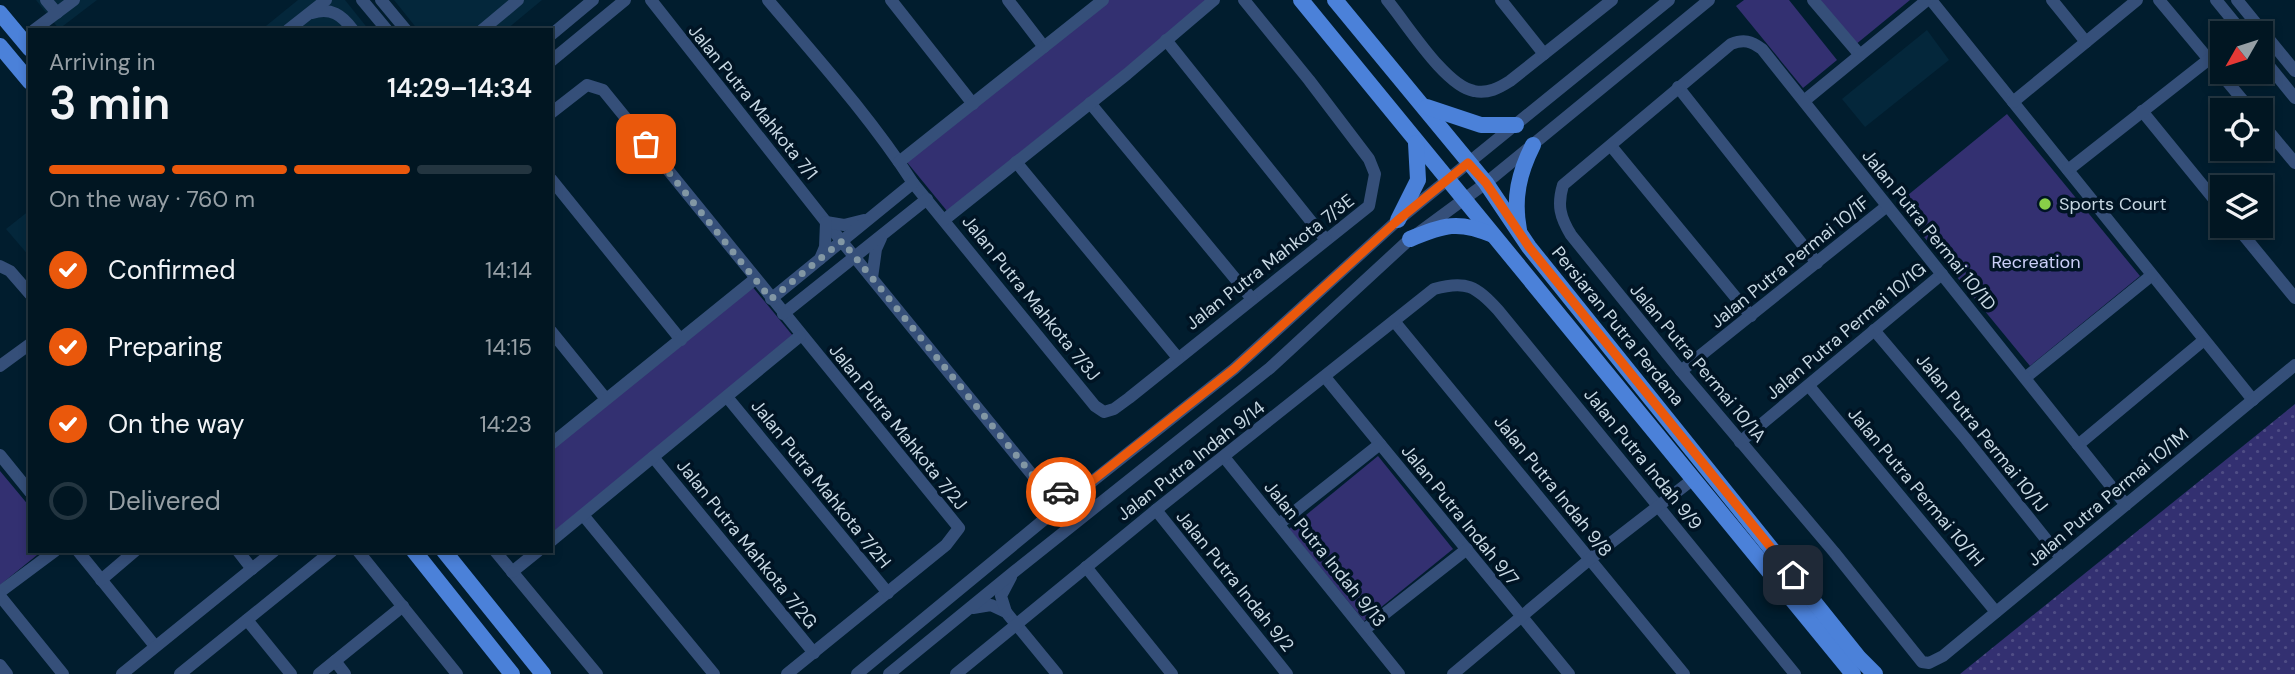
<!DOCTYPE html>
<meta charset="utf-8">
<style>
:root{--surface:#011622;--page:#0b1f2a;--text:#f1f3f6;--muted:#969fa5;--line:#233540;--accent:#ea580c}
body{margin:0;font-family:"DM Sans",sans-serif;background:var(--page);color:var(--text);height:100vh;display:flex;flex-direction:column;font-size:26px;white-space:nowrap}
*{box-sizing:border-box;margin:0}
p{font-size:23px;color:var(--muted)}
.icon{flex:none;width:38px;height:38px;fill:none;stroke:currentColor;stroke-width:2;stroke-linecap:round;stroke-linejoin:round}
.map{position:relative;flex:1;overflow:hidden}
.side{position:absolute;left:28px;top:28px;width:525px;height:525px;display:flex;flex-direction:column;background:var(--surface);border-radius:0px;box-shadow:0 4px 10px #0003,0 0 0 2px var(--line)}
.side>*{flex:none}
.needle{width:46px;rotate:231deg}
.fabs{position:absolute;left:2210px;top:21px;display:grid;gap:14px}
.fabs a{display:grid;place-items:center;width:63px;height:63px;border-radius:0px;background:var(--surface);box-shadow:0 4px 10px #0003,0 0 0 2px var(--line);font-size:35px}
.pin{position:absolute;display:grid;place-items:center;width:60px;height:60px;color:#fff;margin:-30px;border-radius:14px;box-shadow:0 4px 10px #0006}
.courier{position:absolute;display:grid;place-items:center;width:70px;height:70px;margin:-35px;border:5px solid #ea580c;border-radius:50%;background:#fff;color:#222;box-shadow:0 2px 9px #0007}
.head em{font-style:normal;font-weight:600}
.head div{display:flex;flex-direction:column-reverse}
.head{display:flex;align-items:center;justify-content:space-between;height:119px;padding:0 21px}
h1{font-size:46px;font-weight:600;line-height:52px}
.bar{display:grid;grid-template-columns:repeat(4,1fr);gap:10px 7px;align-content:center;height:84px;padding:0 21px}
.bar i{height:9px;border-radius:5px;background:var(--line)}
.bar .current{background:var(--accent)}
.bar p{grid-column:span 4}
ol{padding:0 21px;list-style:none}
li{display:flex;align-items:center;gap:21px;height:77px}
li p{margin-inline-start:auto}
li .icon{padding:7px;border-radius:50%;background:var(--accent);color:#fff;stroke-width:4}
li:last-child{color:var(--muted)}
li i{width:38px;height:38px;border:4px solid var(--line);border-radius:50%}
.map>svg:first-child{display:block}
</style>
<div class="map">
<svg width="2295" height="674" viewBox="0 0 2295 674">
<defs>
<pattern id="grass-dots" width="8" height="8" patternUnits="userSpaceOnUse" patternTransform="scale(1.75)"><rect width="8" height="8" fill="#333071"/><path d="M2 2h.1M6 6h.1" fill="none" stroke="#4f4d85" stroke-width="1.8" stroke-linecap="round"/></pattern>
</defs>
<rect width="100%" height="100%" fill="#011d2e"/>
<!-- built -->
<g fill="#04273b">
<polygon points="36,0 97,0 59,29"/>
<polygon points="298,0 345,0 369,30 261,30"/>
<polygon points="394,0 542,0 506,30 418,30"/>
<polygon points="1927,30 1949,60 1865,127 1842,99"/>
<polygon points="30,210 30,257 6,229"/>
</g>
<!-- grass -->
<polygon fill="url(#grass-dots)" points="2295,404 2295,674 1960,674"/>
<!-- green -->
<g fill="#333071">
<polygon points="1108,0 1211,0 947,211 906,161"/>
<polygon points="1744,0 1789,0 1837,60 1803,88 1736,6"/>
<polygon points="1818,0 1910,0 1855,45"/>
<polygon points="2007,114 2140,276 2030,366 1897,204"/>
<polygon points="751,285 793,336 551,538 551,448"/>
<polygon points="1378,456 1453,549 1364,621 1289,529"/>
<polygon points="0,471 30,507 30,551 42,551 0,585"/>
</g>
<g fill="none" stroke-linecap="round" stroke-linejoin="round">
<!-- minor -->
<g stroke="#354f79" stroke-width="12">
<polyline points="46,0 57,13"/>
<polyline points="362,0 387,30"/>
<polyline points="381,0 406,30"/>
<polyline points="651,0 826,222 1038,482 1045,496 1046,518"/>
<path d="M768 0C818 59 871 118 913 183L1095 406 1104 412 1114 409 1129 398 1369 206 1375 174 1369 159 1309 80 1244 0"/>
<polyline points="891,0 973,104"/>
<polyline points="1008,0 1044,47"/>
<path d="M1387 0C1407 24 1445 86 1474 91 1488 94 1499 88 1510 81L1612 0"/>
<polyline points="1501,0 1544,54"/>
<polyline points="1813,0 1860,55"/>
<polyline points="1931,0 2253,400"/>
<polyline points="2052,0 2086,42"/>
<polyline points="2159,0 2251,110"/>
<polyline points="2216,0 2243,33"/>
<polyline points="2237,0 2295,71"/>
<path d="M312 13C331 7 342 15 353 30"/>
<polyline points="34,30 74,0"/>
<polyline points="288,30 326,0"/>
<polyline points="482,30 518,0"/>
<polyline points="551,35 593,0"/>
<polyline points="1166,40 1326,240"/>
<polyline points="2261,56 2295,98"/>
<polyline points="551,61 625,0"/>
<polyline points="1678,87 1817,263"/>
<polyline points="1804,101 1927,0"/>
<polyline points="2013,102 2137,0"/>
<polyline points="1090,103 1252,299"/>
<polyline points="2142,111 2222,209"/>
<polyline points="551,113 587,85 603,90 959,528 946,545 787,674"/>
<polyline points="2261,122 2295,163"/>
<polyline points="1611,146 1751,316"/>
<polyline points="899,162 1103,0"/>
<polyline points="1016,162 1178,358"/>
<polyline points="2068,170 2208,60"/>
<polyline points="551,179 681,340"/>
<polyline points="944,220 1127,74 1214,0"/>
<polyline points="826,222 844,225 864,220"/>
<polyline points="2236,226 2295,298"/>
<polyline points="820,259 825,247 826,222"/>
<polyline points="0,266 10,271 30,294"/>
<polyline points="872,278 876,249 881,238"/>
<polyline points="771,299 913,183"/>
<polyline points="783,314 927,199"/>
<polyline points="1394,321 1684,674"/>
<polyline points="1874,330 1966,439 2061,558"/>
<polyline points="551,331 606,399"/>
<polyline points="0,366 30,344"/>
<polyline points="1681,371 1887,206"/>
<polyline points="1325,377 1569,674"/>
<polyline points="2025,378 2152,275"/>
<polyline points="1809,386 1996,612"/>
<polyline points="727,397 888,593"/>
<polyline points="1740,442 1942,274"/>
<polyline points="551,444 755,279"/>
<polyline points="2078,445 2204,340"/>
<polyline points="0,455 30,492"/>
<polyline points="653,457 814,653"/>
<polyline points="1224,457 1399,674"/>
<polyline points="1039,482 1056,491 1081,489"/>
<path d="M2126 505 1762 49C1751 41 1744 39 1731 44L1563 185C1557 205 1560 217 1571 235L1681 371 1834 552 1922 662 1929 663 1943 656 2295 365"/>
<polyline points="1156,510 1287,674"/>
<polyline points="583,515 714,674"/>
<polyline points="1279,524 1380,444"/>
<polyline points="551,541 800,336"/>
<polyline points="78,551 155,646"/>
<polyline points="238,551 252,569"/>
<polyline points="358,551 457,674"/>
<polyline points="495,551 597,674"/>
<polyline points="1086,567 1172,674"/>
<polyline points="512,572 538,551"/>
<polyline points="101,580 135,551"/>
<polyline points="0,592 55,551"/>
<polyline points="0,596 63,674"/>
<polyline points="973,608 991,605 1006,612 1057,674"/>
<polyline points="1006,612 1001,596 1011,577"/>
<polyline points="247,620 291,674"/>
<polyline points="1364,630 1467,549"/>
<polyline points="335,661 345,674"/>
<polyline points="0,665 7,674"/>
<polyline points="122,674 274,551"/>
<polyline points="180,674 332,551"/>
<polyline points="319,674 403,606"/>
<polyline points="857,674 1046,518 1234,369 1398,220 1669,0"/>
<polyline points="889,674 1015,571 1270,368 1410,239 1486,183 1709,0"/>
<path d="M956 674 1156 510 1434 289C1466 280 1476 286 1498 310L1795 674"/>
<polyline points="1453,674 1590,559 1692,480"/>
</g>
<!-- major -->
<g stroke="#4b81d9" stroke-width="16">
<polyline points="1301,0 1853,674"/>
<polyline points="1335,0 1486,183 1529,247 1859,658 1875,674"/>
<polyline points="0,13 30,49"/>
<polyline points="0,46 30,82"/>
<polyline points="1427,107 1481,125 1516,125"/>
<polyline points="1398,220 1418,180 1416,143"/>
<path d="M1519 230C1513 198 1519 173 1533 145"/>
<path d="M1410 239C1444 225 1458 220 1493 235"/>
<polyline points="414,551 512,674"/>
<polyline points="444,551 543,674"/>
</g>
</g>
<g fill="none" stroke-linecap="round" stroke-linejoin="round">
<!-- done -->
<polyline stroke="#8297a4" stroke-width="7" stroke-dasharray="0 12.6" points="646,144 771,299 842,241 1038,482 1049,489 1061,492"/>
<!-- route -->
<polyline stroke="#ea580c" stroke-width="9" points="1061,492 1083,488 1234,369 1398,220 1468,163 1486,183 1529,247 1793,575"/>
</g>
<!-- markers -->
<circle fill="#89cf48" stroke="#001424" stroke-width="2.5" cx="2045" cy="204" r="7"/>
<g text-anchor="middle" stroke-width="7" stroke-linejoin="round" paint-order="stroke">
<!-- street labels -->
<g font-size="18" fill="#c7d8e3" stroke="#001424">
<text transform="translate(753 102) rotate(51)" y="6">Jalan Putra Mahkota 7/1</text>
<text transform="translate(1929 230) rotate(51)" y="6">Jalan Putra Permai 10/1D</text>
<text transform="translate(1270 262) rotate(-38)" y="6">Jalan Putra Mahkota 7/3E</text>
<text transform="translate(1790 262) rotate(-39)" y="6">Jalan Putra Permai 10/1F</text>
<text transform="translate(1031 298) rotate(51)" y="6">Jalan Putra Mahkota 7/3J</text>
<text transform="translate(1618 326) rotate(51)" y="6">Persiaran Putra Perdana</text>
<text transform="translate(1846 331) rotate(-40)" y="6">Jalan Putra Permai 10/1G</text>
<text transform="translate(1698 363) rotate(50)" y="6">Jalan Putra Permai 10/1A</text>
<text transform="translate(898 427) rotate(51)" y="6">Jalan Putra Mahkota 7/2J</text>
<text transform="translate(1982 433) rotate(51)" y="6">Jalan Putra Permai 10/1J</text>
<text transform="translate(1643 459) rotate(51)" y="6">Jalan Putra Indah 9/9</text>
<text transform="translate(1191 461) rotate(-38)" y="6">Jalan Putra Indah 9/14</text>
<text transform="translate(821 484) rotate(51)" y="6">Jalan Putra Mahkota 7/2H</text>
<text transform="translate(1553 486) rotate(51)" y="6">Jalan Putra Indah 9/8</text>
<text transform="translate(1916 487) rotate(50)" y="6">Jalan Putra Permai 10/1H</text>
<text transform="translate(2108 497) rotate(-40)" y="6">Jalan Putra Permai 10/1M</text>
<text transform="translate(1460 515) rotate(51)" y="6">Jalan Putra Indah 9/7</text>
<text transform="translate(747 544) rotate(51)" y="6">Jalan Putra Mahkota 7/2G</text>
<text transform="translate(1325 554) rotate(51)" y="6">Jalan Putra Indah 9/13</text>
<text transform="translate(1235 581) rotate(51)" y="6">Jalan Putra Indah 9/2</text>
</g>
<!-- poi labels -->
<g font-size="18" fill="#c7d8e3" stroke="#001424" text-anchor="start">
<text x="2059" y="210">Sports Court</text>
</g>
<!-- park labels -->
<g font-size="18" fill="#cbcff8" stroke="#001424">
<text x="2036" y="268">Recreation</text>
</g>
</g>
</svg>
<div class="fabs">
<a><svg class="needle" viewBox="-14 -14 28 28"><path d="M0-13l5 13h-10z" fill="#e53935"/><path d="M0 13l5-13h-10z" fill="#969fa5"/></svg></a>
<a><svg class="icon" aria-label="locate" viewBox="0 0 24 24"><circle cx="12" cy="12" r="6"/><path d="M12 2v4M12 18v4M2 12h4M18 12h4"/></svg></a>
<a><svg class="icon" aria-label="layers" viewBox="0 0 24 24"><path d="M12 4l9 5-9 5-9-5zM3 14l9 5 9-5"/></svg></a>
</div>
<div class="pin" style="left:646px;top:144px;background:#ea580c"><svg class="icon" aria-label="bag" viewBox="0 0 24 24"><path d="M5 8h14l-1 12H6zM9 8a3 3 0 0 1 6 0"/></svg></div>
<div class="pin" style="left:1793px;top:575px;background:#1f2937"><svg class="icon" aria-label="home" viewBox="0 0 24 24"><path d="M3 11l9-7 9 7M6 9v11h12V9"/></svg></div>
<div class="courier" style="left:1061px;top:492px"><svg class="icon" aria-label="car" viewBox="0 0 24 24"><path d="M5 17H2v-5l4-1 3-4h7l3 4 3 1v5h-3M9 17h6M6 11h13"/><circle cx="7" cy="17" r="2"/><circle cx="17" cy="17" r="2"/></svg></div>
<section class="side">
<div class="head"><div><h1>3 min</h1><p>Arriving in</p></div><em>14:29–14:34</em></div>
<div class="bar"><i class="current"></i><i class="current"></i><i class="current"></i><i></i><p>On the way · 760 m</p></div>
<ol>
<li><svg class="icon" aria-label="check" viewBox="0 0 24 24"><path d="M5 12l5 5 9-10"/></svg>Confirmed<p>14:14</p></li>
<li><svg class="icon" aria-label="check" viewBox="0 0 24 24"><path d="M5 12l5 5 9-10"/></svg>Preparing<p>14:15</p></li>
<li><svg class="icon" aria-label="check" viewBox="0 0 24 24"><path d="M5 12l5 5 9-10"/></svg>On the way<p>14:23</p></li>
<li><i></i>Delivered</li>
</ol>
</section>
</div>
